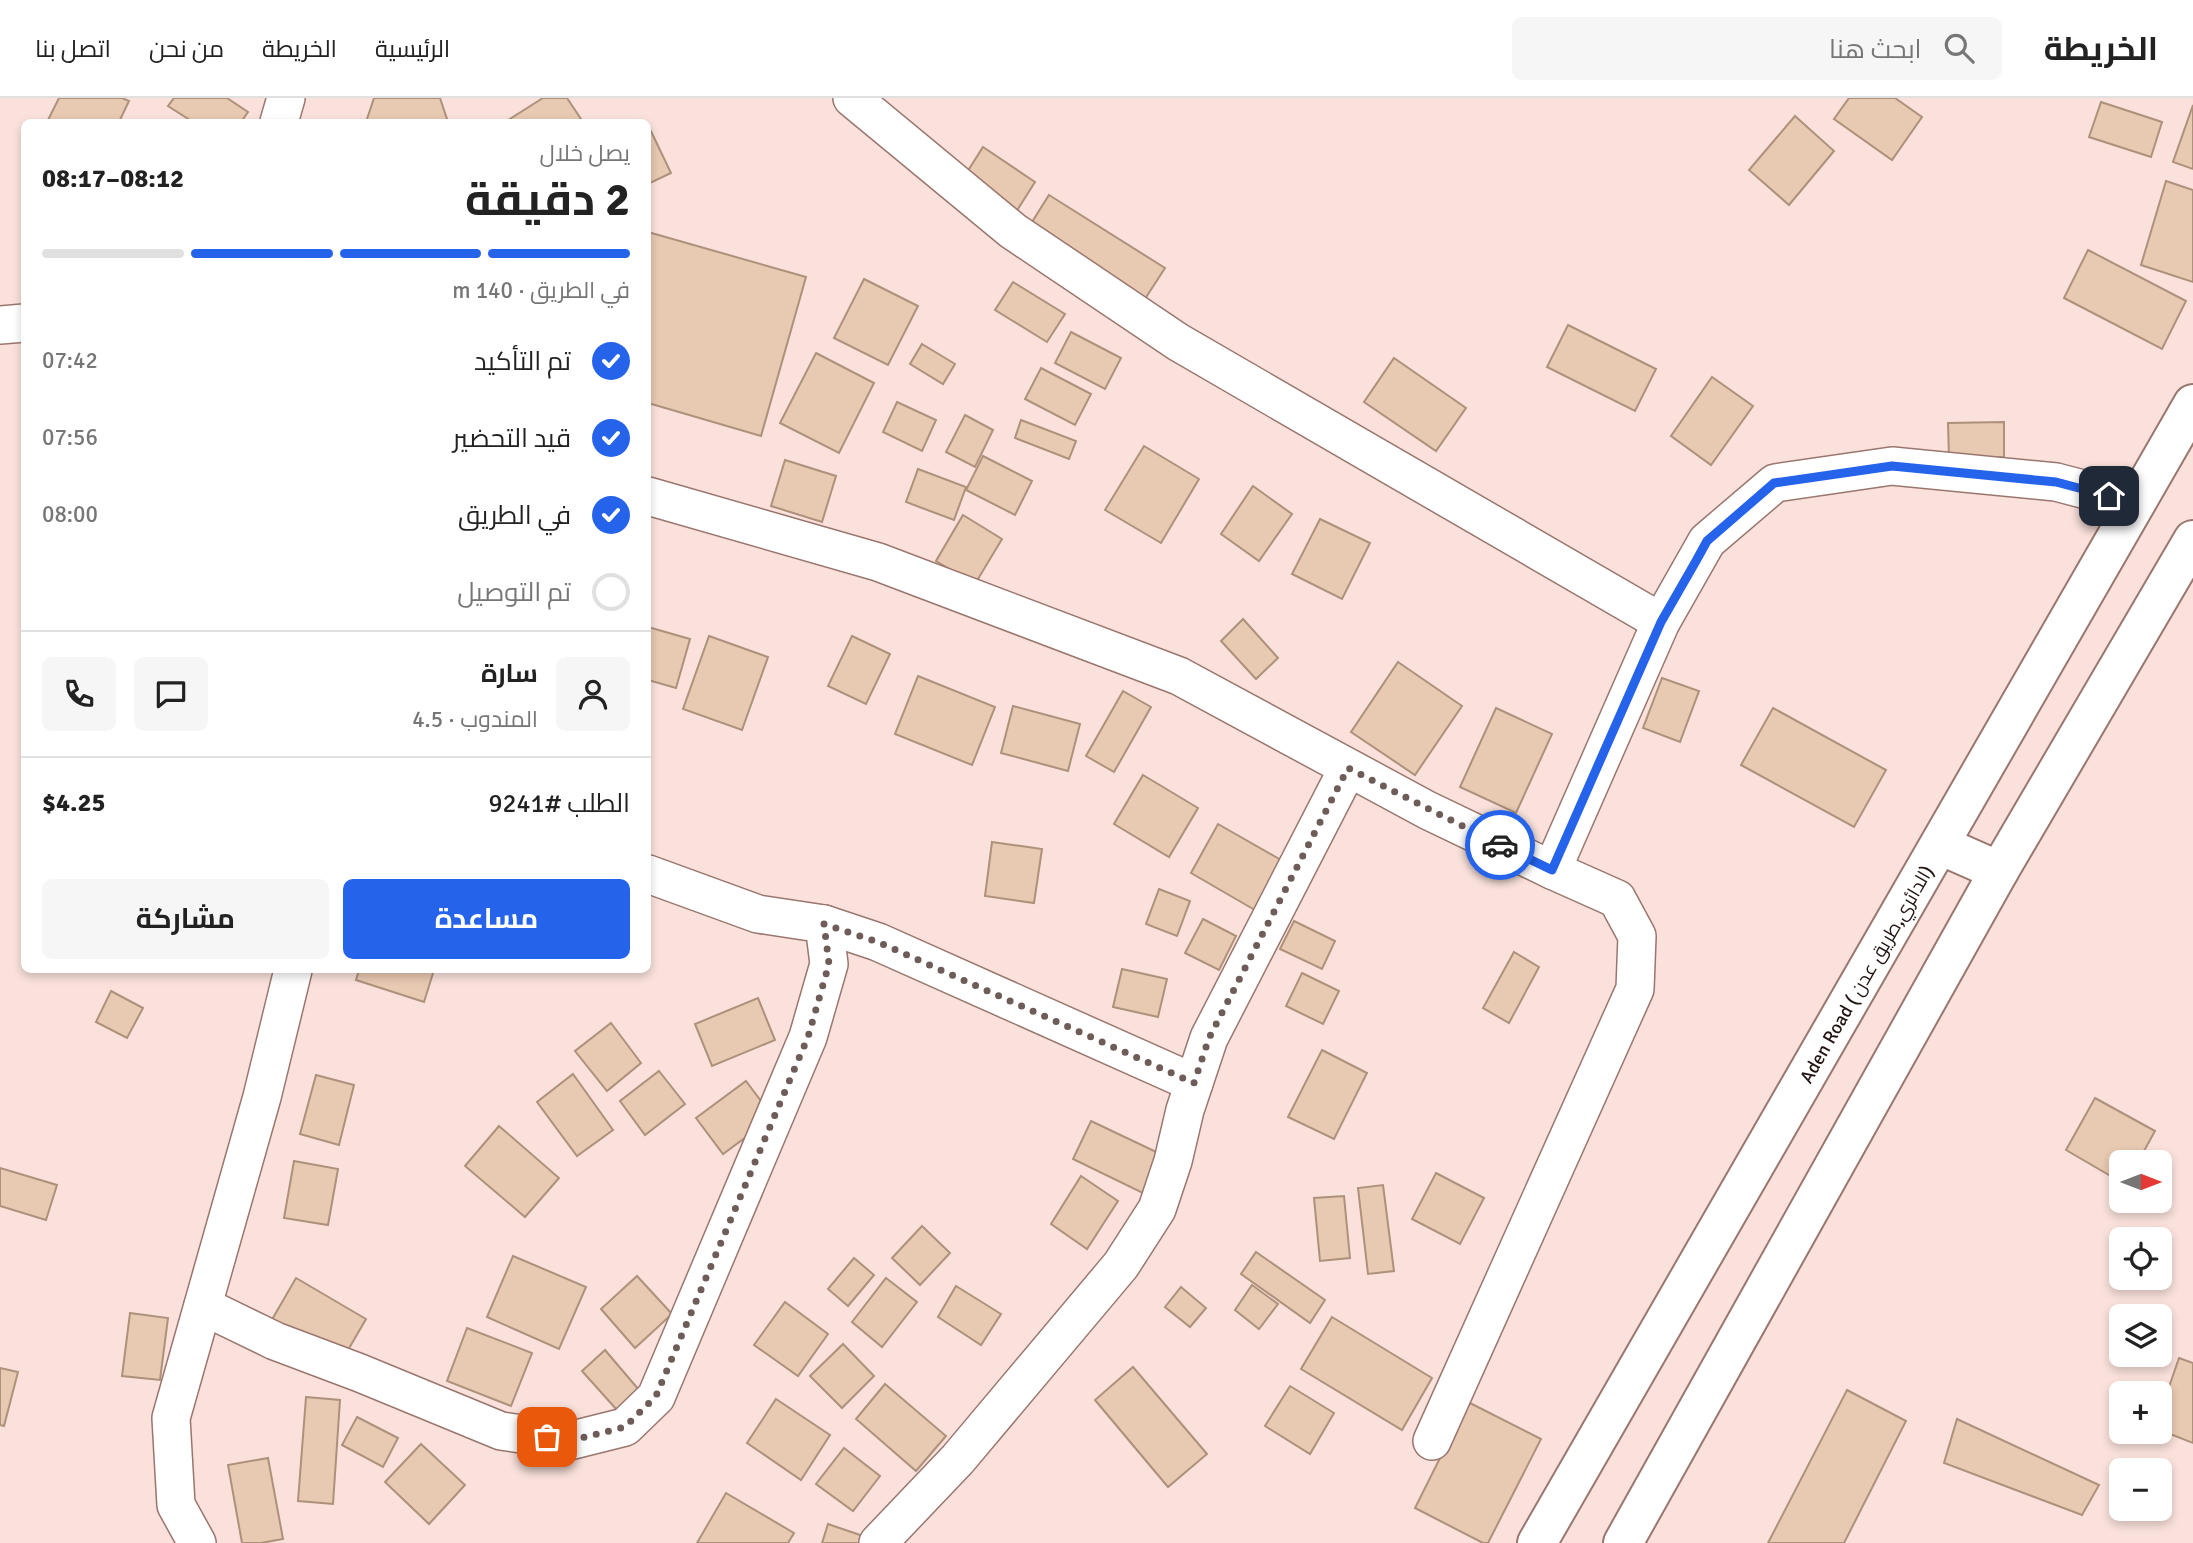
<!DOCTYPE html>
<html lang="ar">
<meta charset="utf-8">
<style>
:root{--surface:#fff;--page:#f6f6f6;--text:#222;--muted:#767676;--line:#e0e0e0;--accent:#2563eb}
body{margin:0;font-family:Signika,Cairo,sans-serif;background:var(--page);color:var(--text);direction:rtl;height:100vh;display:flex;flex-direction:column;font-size:26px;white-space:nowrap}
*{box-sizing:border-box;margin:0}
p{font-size:23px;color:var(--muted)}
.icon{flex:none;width:38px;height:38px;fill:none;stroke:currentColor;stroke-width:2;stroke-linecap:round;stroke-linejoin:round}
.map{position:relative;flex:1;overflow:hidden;direction:ltr}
.sheet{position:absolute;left:21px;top:21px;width:630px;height:854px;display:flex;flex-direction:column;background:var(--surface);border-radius:10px;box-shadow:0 4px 10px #0003;direction:rtl}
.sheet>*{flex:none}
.needle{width:46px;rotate:90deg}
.tools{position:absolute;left:2109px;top:1052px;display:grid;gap:14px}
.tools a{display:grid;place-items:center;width:63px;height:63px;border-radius:10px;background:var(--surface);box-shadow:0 4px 10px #0003;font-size:35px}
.pin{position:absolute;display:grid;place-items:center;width:60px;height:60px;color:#fff;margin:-30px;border-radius:14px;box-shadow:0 4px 10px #0006}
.courier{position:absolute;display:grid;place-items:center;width:70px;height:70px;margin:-35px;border:5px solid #2563eb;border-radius:50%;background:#fff;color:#222;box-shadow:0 2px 9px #0007}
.overview em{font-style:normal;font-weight:700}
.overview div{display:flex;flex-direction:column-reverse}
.overview{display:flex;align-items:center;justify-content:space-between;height:119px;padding:0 21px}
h1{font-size:46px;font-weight:700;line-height:52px}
.bar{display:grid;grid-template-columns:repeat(4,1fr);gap:10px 7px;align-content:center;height:84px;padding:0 21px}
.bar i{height:9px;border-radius:5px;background:var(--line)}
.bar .current{background:var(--accent)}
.bar p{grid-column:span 4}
.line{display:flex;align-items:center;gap:18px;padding:0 21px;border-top:2px solid var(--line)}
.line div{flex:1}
.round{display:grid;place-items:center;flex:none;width:74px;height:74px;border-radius:10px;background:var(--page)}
ol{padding:0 21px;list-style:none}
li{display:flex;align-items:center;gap:21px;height:77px}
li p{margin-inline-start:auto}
li .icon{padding:7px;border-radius:50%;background:var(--accent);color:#fff;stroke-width:4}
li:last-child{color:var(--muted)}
li i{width:38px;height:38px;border:4px solid var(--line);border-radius:50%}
.cta{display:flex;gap:14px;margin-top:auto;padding:14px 21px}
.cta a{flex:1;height:80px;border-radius:10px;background:var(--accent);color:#fff;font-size:28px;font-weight:700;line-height:80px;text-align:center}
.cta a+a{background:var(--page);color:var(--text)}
header{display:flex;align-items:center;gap:42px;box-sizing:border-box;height:98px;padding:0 35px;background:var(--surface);border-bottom:2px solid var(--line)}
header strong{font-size:33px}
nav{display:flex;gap:38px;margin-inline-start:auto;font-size:24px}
.search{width:490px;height:63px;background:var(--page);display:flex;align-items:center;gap:18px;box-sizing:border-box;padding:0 24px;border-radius:10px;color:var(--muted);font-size:26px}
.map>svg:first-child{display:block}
</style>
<header>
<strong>الخريطة</strong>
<div class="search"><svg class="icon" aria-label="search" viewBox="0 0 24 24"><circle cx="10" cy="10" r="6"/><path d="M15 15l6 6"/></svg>ابحث هنا</div>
<nav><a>الرئيسية</a><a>الخريطة</a><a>من نحن</a><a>اتصل بنا</a></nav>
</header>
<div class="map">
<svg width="2193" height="1445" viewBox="0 0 2193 1445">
<rect width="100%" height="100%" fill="#fae1db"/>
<!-- building -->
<g fill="#e8c9b2" stroke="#ae917b" stroke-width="2">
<polygon points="59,0 122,0 129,3 119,24 47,24"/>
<polygon points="174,0 227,0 248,14 241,24 193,24 168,8"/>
<polygon points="374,0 440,0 448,24 366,24"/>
<polygon points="543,0 567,0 583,24 505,24"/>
<polygon points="1849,0 1895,0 1922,19 1892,62 1834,21"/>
<polygon points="2101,4 2162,24 2151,59 2089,39"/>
<polygon points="2193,7 2193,71 2173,64"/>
<polygon points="1795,18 1834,53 1789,107 1749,72"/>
<polygon points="649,29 671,75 648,86 648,30"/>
<polygon points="983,49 1035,84 1016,114 964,79"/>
<polygon points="2166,83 2193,92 2193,184 2141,167"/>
<polygon points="1049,97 1165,170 1143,204 1027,132"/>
<polygon points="648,134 806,179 761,338 648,305"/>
<polygon points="2088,152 2186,203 2162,251 2064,200"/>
<polygon points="864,181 918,208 888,267 834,240"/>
<polygon points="1013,184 1065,216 1047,244 995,212"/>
<polygon points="1568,227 1656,271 1635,313 1547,269"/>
<polygon points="1071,234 1121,260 1105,291 1055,265"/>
<polygon points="922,246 955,266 943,286 910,266"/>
<polygon points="816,255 874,285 839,355 780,325"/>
<polygon points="1394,260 1466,310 1436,353 1364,304"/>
<polygon points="1041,270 1091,296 1075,327 1025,301"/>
<polygon points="1712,279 1753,308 1711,367 1671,338"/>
<polygon points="897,304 936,322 922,353 883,334"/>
<polygon points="965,317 993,332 975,369 946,354"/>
<polygon points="1021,322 1076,343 1069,361 1015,340"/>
<polygon points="2004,324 2004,359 1949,360 1948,325"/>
<polygon points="1144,348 1199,381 1161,445 1105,412"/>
<polygon points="983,358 1032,383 1015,417 966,392"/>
<polygon points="785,362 836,378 822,424 771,408"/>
<polygon points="918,371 966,389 954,422 906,404"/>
<polygon points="1253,388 1292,416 1259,463 1221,436"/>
<polygon points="963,417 1002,441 975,486 936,463"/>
<polygon points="1320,421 1370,445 1342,501 1292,476"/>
<polygon points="1243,521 1278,560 1256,581 1221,543"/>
<polygon points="648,529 690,541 676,590 648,582"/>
<polygon points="709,538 768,559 742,632 683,611"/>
<polygon points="852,538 890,556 866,606 828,588"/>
<polygon points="1398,564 1462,608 1415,677 1351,634"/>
<polygon points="918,578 995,609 972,667 895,636"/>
<polygon points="1662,580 1699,593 1680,644 1643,630"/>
<polygon points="1123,593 1151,609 1114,674 1086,658"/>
<polygon points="1013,608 1080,626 1068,673 1001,655"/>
<polygon points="1496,610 1552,636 1516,715 1460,689"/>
<polygon points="1773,610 1886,672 1854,729 1741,667"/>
<polygon points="1143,677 1198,710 1169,759 1114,726"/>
<polygon points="1218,726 1288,766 1260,815 1191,775"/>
<polygon points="992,744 1042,751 1034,805 985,798"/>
<polygon points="1159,791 1190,803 1177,838 1146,826"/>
<polygon points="1203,821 1236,838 1219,872 1185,855"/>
<polygon points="1294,823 1335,843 1322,871 1280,851"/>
<polygon points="1514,854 1539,869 1509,925 1483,910"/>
<polygon points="1122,871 1167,881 1158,919 1113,909"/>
<polygon points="359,872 434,872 424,904 356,882"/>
<polygon points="1302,875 1339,893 1323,926 1286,908"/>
<polygon points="111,893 143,910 127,940 96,924"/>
<polygon points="758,900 775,942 712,968 695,926"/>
<polygon points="611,925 641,965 607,993 575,953"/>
<polygon points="1322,952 1367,975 1334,1041 1288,1019"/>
<polygon points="659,973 685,1006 645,1037 620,1003"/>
<polygon points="573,976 613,1032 577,1058 537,1004"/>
<polygon points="316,977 354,987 339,1047 300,1036"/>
<polygon points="746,983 773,1019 723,1056 696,1020"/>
<polygon points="2095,1000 2155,1033 2138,1064 2121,1064 2121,1084 2066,1052"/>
<polygon points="1091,1023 1169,1060 1151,1099 1073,1061"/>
<polygon points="499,1028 559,1080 525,1119 465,1068"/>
<polygon points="294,1063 338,1071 328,1127 284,1120"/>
<polygon points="0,1070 57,1087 46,1122 0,1108"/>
<polygon points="1436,1075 1484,1100 1460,1146 1412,1121"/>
<polygon points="1081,1078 1118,1103 1087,1151 1051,1126"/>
<polygon points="1383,1087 1394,1173 1368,1176 1358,1090"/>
<polygon points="1344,1098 1350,1160 1320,1163 1314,1100"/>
<polygon points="922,1128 950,1155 920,1187 892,1160"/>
<polygon points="1256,1154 1325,1202 1310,1225 1241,1176"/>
<polygon points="513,1158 586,1189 559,1251 487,1219"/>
<polygon points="854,1160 874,1177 848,1208 828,1191"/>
<polygon points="637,1178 672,1216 635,1250 601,1211"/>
<polygon points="296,1180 366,1221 340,1266 270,1225"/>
<polygon points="886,1180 917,1204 882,1249 852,1224"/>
<polygon points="1252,1187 1278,1206 1259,1231 1235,1212"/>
<polygon points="956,1188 1001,1216 981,1247 938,1219"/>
<polygon points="1181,1189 1206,1210 1190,1229 1165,1209"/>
<polygon points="785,1204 828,1236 798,1278 754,1247"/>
<polygon points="130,1215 168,1220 160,1282 122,1278"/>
<polygon points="1332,1219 1432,1280 1402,1332 1301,1271"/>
<polygon points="467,1230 532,1255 511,1308 447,1283"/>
<polygon points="843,1246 874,1278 842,1310 810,1278"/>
<polygon points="605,1252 639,1292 617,1312 582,1273"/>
<polygon points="2179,1260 2193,1265 2193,1345 2160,1332 2160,1315"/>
<polygon points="1133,1269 1207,1356 1168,1389 1095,1302"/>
<polygon points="0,1270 18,1274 4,1328 0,1327"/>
<polygon points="885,1286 946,1338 916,1373 856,1321"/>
<polygon points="1290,1288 1334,1315 1310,1356 1265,1328"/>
<polygon points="1847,1292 1906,1323 1844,1445 1768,1445"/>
<polygon points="306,1299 340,1302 333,1406 298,1403"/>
<polygon points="776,1301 830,1337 801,1382 747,1345"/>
<polygon points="1468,1304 1541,1341 1488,1445 1483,1445 1415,1410"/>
<polygon points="357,1319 398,1340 383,1369 342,1347"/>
<polygon points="1957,1321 2099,1387 2082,1417 1944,1365"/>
<polygon points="421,1346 465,1387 429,1426 385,1384"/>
<polygon points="844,1350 880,1378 853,1413 816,1386"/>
<polygon points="268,1360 283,1441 261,1445 242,1445 228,1367"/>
<polygon points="726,1395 794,1435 788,1445 697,1445"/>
<polygon points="828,1426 863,1438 861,1445 822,1445"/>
</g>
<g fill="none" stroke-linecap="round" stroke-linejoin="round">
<defs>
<g id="street">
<polyline points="852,0 1013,133 1178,244 1661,524"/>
<polyline points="279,24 286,0"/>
<polyline points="0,227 24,225"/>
<polyline points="648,398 878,464 1179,578 1427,712 1552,772 1617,801 1637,838 1635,891 1432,1343"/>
<polyline points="1552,772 1661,524 1707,443 1775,385 1892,368 2056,384 2136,405"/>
<polyline points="648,776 758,816 824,826 878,844 1194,985"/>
<polyline points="203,1208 275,1243 360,1275 501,1333 569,1343 625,1329 656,1299 808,939 829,866 824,826"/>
<polyline points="197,1445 176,1407 171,1320 262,999 293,872"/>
<polyline points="878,1445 958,1361 1121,1167 1157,1111 1173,1063 1185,1012 1209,940 1348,670"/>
</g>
<g id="highway">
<polyline points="1940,747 1999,773"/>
<polyline points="1537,1445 2193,306"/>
<polyline points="1623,1445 1999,773 2193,442"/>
</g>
</defs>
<!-- street casing -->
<use href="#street" stroke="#9a766e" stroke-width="40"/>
<!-- highway casing -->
<use href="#highway" stroke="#9a766e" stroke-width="42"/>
<!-- street -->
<use href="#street" stroke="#fff" stroke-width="37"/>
<!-- highway -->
<use href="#highway" stroke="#fff" stroke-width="38"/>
</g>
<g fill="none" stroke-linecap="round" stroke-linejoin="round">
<!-- done -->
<polyline stroke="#6e5c58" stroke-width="7" stroke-dasharray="0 12.6" points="547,1339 569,1343 625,1329 656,1298 808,939 829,866 824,826 878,844 1194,985 1209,940 1348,670 1500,747"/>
<!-- route -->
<polyline stroke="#2563eb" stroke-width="9" points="1500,747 1552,772 1661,524 1696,463 1707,443 1774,385 1892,368 2056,384 2109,398"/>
</g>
<g text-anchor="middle" stroke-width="5" stroke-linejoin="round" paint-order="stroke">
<!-- street labels -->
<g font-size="19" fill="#221411" stroke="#fff">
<text transform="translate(1866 876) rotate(-60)" y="7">Aden Road ( الدائري,طريق عدن)</text>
</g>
</g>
</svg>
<div class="tools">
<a><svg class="needle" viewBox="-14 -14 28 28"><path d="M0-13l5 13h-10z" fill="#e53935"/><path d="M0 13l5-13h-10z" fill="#767676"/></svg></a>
<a><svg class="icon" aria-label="locate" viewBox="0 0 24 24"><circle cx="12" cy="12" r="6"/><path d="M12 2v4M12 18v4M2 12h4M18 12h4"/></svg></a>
<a><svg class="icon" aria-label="layers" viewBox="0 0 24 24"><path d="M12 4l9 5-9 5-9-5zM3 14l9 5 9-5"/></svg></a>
<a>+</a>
<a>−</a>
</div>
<div class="pin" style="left:547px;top:1339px;background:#ea580c"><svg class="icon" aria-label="bag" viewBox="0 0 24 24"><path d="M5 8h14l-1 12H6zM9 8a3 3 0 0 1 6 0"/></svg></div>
<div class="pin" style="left:2109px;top:398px;background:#1f2937"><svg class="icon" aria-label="home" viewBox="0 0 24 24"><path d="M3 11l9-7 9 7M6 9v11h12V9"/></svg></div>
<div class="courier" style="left:1500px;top:747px"><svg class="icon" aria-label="car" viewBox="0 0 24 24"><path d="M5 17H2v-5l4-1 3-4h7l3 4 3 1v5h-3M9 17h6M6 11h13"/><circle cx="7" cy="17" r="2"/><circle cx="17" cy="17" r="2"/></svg></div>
<section class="sheet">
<div class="overview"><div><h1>2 دقيقة</h1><p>يصل خلال</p></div><em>08:12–08:17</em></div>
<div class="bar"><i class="current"></i><i class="current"></i><i class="current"></i><i></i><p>في الطريق · 140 m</p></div>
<ol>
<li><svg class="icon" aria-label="check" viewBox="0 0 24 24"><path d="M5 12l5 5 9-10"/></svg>تم التأكيد<p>07:42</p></li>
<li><svg class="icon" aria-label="check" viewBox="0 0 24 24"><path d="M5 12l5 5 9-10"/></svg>قيد التحضير<p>07:56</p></li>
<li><svg class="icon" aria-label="check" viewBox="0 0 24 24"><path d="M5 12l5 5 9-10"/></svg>في الطريق<p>08:00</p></li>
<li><i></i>تم التوصيل</li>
</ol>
<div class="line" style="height:126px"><a class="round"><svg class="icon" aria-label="person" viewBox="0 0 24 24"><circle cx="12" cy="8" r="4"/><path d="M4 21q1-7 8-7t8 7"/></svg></a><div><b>سارة</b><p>المندوب · 4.5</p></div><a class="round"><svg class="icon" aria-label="chat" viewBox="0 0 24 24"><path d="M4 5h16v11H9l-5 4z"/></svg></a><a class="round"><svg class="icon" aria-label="phone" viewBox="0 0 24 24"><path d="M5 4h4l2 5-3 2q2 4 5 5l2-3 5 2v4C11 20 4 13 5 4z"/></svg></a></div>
<div class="line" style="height:91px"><div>الطلب #9241</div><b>$4.25</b></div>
<div class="cta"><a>مساعدة</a><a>مشاركة</a></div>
</section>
</div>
